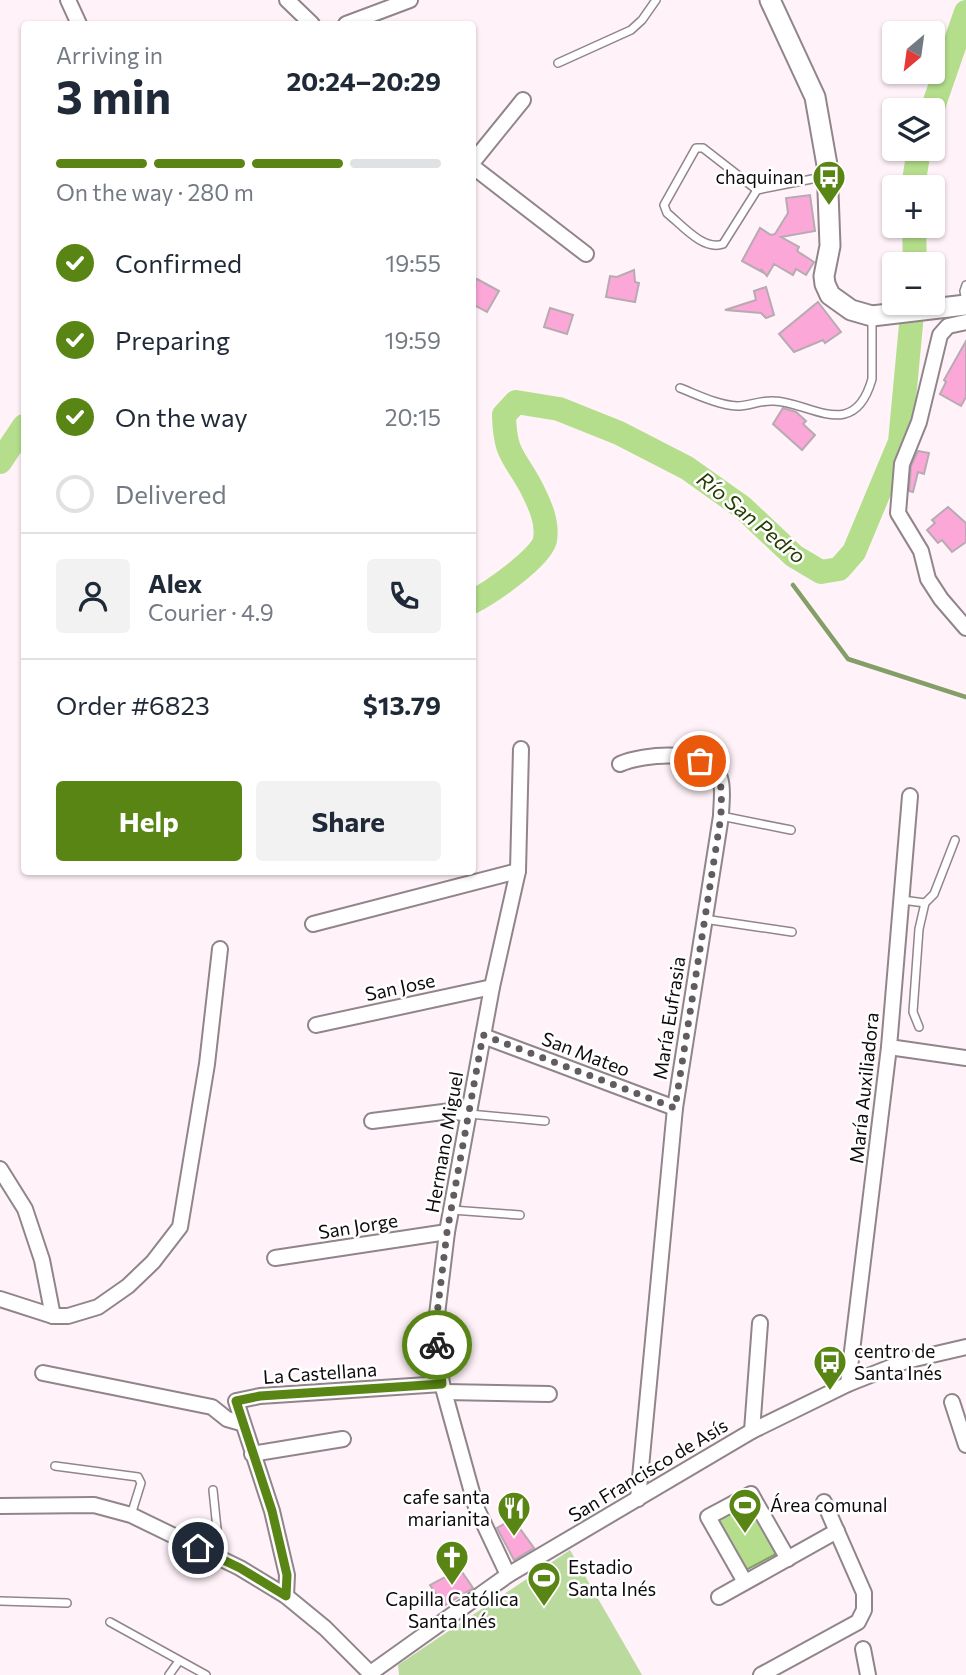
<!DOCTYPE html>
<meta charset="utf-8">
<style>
:root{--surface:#fff;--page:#f2f2f3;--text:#1f2937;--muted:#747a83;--line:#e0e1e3;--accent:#588514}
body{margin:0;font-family:Commissioner,sans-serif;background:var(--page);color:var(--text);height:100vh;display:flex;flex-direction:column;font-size:26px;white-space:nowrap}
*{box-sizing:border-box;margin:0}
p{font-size:23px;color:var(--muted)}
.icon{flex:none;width:38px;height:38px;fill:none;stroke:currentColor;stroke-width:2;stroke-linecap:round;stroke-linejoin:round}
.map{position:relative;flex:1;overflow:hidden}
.side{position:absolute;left:21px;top:21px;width:455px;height:854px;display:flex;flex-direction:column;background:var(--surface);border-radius:7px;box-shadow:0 2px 5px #0004}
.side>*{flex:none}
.needle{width:46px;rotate:209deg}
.fabs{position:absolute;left:882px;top:21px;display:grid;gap:14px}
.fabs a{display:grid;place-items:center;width:63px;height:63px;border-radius:7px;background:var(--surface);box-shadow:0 2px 5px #0004;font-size:35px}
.pin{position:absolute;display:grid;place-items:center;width:60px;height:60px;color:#fff;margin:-30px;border:4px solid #fff;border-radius:50%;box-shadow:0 2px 7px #0007}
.courier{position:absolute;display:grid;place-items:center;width:70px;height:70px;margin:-35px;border:5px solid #588514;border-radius:50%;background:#fff;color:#222;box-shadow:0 2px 9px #0007}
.overview em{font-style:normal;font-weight:700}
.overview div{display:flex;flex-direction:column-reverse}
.overview{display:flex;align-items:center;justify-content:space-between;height:119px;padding:0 35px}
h1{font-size:46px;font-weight:700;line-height:52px}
.bar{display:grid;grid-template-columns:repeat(4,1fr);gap:10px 7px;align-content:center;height:84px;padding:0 35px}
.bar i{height:9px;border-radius:5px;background:var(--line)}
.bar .active{background:var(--accent)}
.bar p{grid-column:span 4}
.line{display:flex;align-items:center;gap:18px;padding:0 35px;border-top:2px solid var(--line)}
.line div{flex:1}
.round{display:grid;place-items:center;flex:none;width:74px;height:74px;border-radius:7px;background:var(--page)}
ol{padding:0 35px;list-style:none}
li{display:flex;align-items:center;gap:21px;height:77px}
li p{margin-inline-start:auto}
li .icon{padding:7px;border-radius:50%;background:var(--accent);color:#fff;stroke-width:4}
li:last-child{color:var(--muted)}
li i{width:38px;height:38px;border:4px solid var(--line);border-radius:50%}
.primary-button{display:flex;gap:14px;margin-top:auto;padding:14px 35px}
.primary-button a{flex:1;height:80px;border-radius:7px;background:var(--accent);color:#fff;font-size:28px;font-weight:700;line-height:80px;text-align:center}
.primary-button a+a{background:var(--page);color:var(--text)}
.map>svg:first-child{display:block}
</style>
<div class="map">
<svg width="966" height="1675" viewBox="0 0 966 1675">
<rect width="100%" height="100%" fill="#fff2f9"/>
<!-- green -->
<polygon fill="#bbda9d" points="570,1550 642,1675 399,1675 398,1665"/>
<!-- water -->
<polygon fill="#b5de8c" stroke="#839e66" stroke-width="2" points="746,1498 776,1554 746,1570 714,1517"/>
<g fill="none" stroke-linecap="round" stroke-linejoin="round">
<!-- stream -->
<polyline stroke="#839e66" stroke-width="4.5" points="793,585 848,659 966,697"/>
<!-- river -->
<g stroke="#b5de8c" stroke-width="24">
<polyline points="932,110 966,12"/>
<polyline points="913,187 919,149"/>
<polyline points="914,226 915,264"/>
<polyline points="0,462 24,426"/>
<path d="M472 602C490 593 541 558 545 540 548 522 540 505 532 489 515 456 505 457 504 415L516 402 559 409 619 433 687 468 742 507 794 556 821 572 839 569 854 552 900 442 913 303"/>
</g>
</g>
<!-- building -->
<g fill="#fba7d8" stroke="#b7abb1" stroke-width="2">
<polygon points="810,195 815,231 781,237 799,247 797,251 814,262 806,275 796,269 793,275 774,264 767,276 761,269 762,272 742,261 760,228 771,235 775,234 788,213 786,198"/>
<polygon points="634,270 635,282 639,283 635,302 606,297 610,276 617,277"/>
<polygon points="477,279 499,291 487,312 472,304 472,284"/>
<polygon points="766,287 774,315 766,318 761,313 725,310 756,300 754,291"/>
<polygon points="818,302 841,332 825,343 823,340 794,352 779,334"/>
<polygon points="550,308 573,315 567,334 544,327"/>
<polygon points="966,341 966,397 961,406 940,394 946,382 944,380"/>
<polygon points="783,408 796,412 806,421 803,424 815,435 802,450 773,424"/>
<polygon points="918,451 929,453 924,474 918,472 913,492 909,491 911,466"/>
<polygon points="948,507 966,523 966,542 952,552 942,540 938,543 927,530 935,523 932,520"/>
<polygon points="513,1519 534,1548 514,1560 497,1528"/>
<polygon points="460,1569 473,1588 444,1606 430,1585"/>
</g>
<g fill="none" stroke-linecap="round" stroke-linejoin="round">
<defs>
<g id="lane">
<polyline points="558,63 631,30 642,20 656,0"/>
<path d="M757 190 703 148H696L664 205 667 213C682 225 703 251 723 244L757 190 827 176"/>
<polyline points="966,285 964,291 966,301"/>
<path d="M680 388C698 395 718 405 737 406 749 406 761 400 774 401 810 402 854 443 872 379V318"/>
<polyline points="721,816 791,830"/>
<polyline points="902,900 925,903"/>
<polyline points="704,919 792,932"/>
<polyline points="919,1027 913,1012 919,929 925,903 934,894 955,840"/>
<polyline points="469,1114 545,1121"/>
<polyline points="452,1210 520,1215"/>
<polyline points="55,1466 138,1477 141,1483 131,1515"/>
<polyline points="213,1490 220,1558"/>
<polyline points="0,1601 67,1603"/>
<polyline points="110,1622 206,1675"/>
<polyline points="169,1675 179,1661"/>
</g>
<g id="street">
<polyline points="68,0 79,24"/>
<polyline points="287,0 312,24"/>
<polyline points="346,24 410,0"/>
<polyline points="472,163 523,100"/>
<polyline points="472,166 586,254"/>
<polyline points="966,322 948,326 940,335 919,422 902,464 898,513 921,551 928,579 941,599 966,628"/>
<path d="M620 764C642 754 709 747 720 778 724 789 721 805 721 816L675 1108 638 1499"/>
<polyline points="313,924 518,871"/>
<polyline points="316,1025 492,987"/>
<polyline points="483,1036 675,1108"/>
<polyline points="889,1047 966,1058"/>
<polyline points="372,1121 451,1111 468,1114"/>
<polyline points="0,1169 25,1209 42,1260 53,1316"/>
<polyline points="275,1258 447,1232"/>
<polyline points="0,1299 53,1316 68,1316 98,1307 128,1286 153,1262 180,1227 207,1064 220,949"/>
<polyline points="43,1373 212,1407 227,1419 241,1423"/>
<polyline points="848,1384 889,1047 910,796"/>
<polyline points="445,1392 549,1394"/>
<polyline points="952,1402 966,1445"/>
<polyline points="752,1431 760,1323"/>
<polyline points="252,1454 343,1439"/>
<polyline points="0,1506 94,1505 131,1515 240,1568 286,1596 325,1628 372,1675"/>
<polyline points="508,1575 476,1507 442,1384 435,1331 447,1232 492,987 518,871 521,749"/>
<polyline points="745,1582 708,1517 751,1494 788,1559"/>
<polyline points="286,1596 287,1575 272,1511 236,1401 260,1396 442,1384"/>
<polyline points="719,1597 837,1531"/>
<polyline points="863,1649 868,1675"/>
<polyline points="372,1672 508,1575 752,1431 848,1384 906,1361 966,1347"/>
<polyline points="761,1675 858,1622 864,1610 864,1593 824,1502"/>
</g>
<polyline id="secondary" points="770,0 815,97 827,165 830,246 824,276 825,284 830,295 851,310 872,316 966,305"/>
</defs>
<!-- lane casing -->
<use href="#lane" stroke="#90858b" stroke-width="10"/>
<!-- street casing -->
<use href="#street" stroke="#90858b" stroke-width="18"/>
<!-- secondary casing -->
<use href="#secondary" stroke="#90858b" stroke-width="23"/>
<!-- lane -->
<use href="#lane" stroke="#fff" stroke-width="7"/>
<!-- street -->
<use href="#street" stroke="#fff" stroke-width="14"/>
<!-- secondary -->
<use href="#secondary" stroke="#fff" stroke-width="19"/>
</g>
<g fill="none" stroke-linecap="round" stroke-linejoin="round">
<!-- done -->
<path stroke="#625b5f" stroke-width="7" stroke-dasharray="0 12.6" d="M437 1345 435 1331 447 1232 483 1035 675 1108 721 816C721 790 726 775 700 761"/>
<!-- route -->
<polyline stroke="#588514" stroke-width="9" points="198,1548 240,1568 286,1596 287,1575 272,1511 236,1401 260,1396 442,1384 437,1345"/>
</g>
<!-- icons -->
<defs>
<symbol id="bus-pin" viewBox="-11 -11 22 30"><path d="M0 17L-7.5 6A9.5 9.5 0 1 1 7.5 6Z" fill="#588514" stroke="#fff"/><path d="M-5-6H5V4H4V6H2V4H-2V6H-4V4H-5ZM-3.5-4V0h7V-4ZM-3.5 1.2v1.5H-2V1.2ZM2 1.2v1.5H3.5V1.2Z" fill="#fff"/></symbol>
<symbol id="stadium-pin" viewBox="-11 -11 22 30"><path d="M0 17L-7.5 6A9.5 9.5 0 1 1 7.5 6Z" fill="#588514" stroke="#fff"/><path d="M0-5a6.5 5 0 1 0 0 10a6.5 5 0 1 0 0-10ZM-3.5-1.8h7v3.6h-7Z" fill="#fff"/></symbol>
<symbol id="restaurant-pin" viewBox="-11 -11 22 30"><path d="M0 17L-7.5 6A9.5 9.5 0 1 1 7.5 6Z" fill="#588514" stroke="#fff"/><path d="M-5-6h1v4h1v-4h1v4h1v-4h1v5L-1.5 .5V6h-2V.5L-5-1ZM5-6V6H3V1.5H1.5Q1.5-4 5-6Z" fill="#fff"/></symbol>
<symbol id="church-pin" viewBox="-11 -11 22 30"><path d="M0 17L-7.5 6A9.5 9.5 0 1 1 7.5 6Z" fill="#588514" stroke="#fff"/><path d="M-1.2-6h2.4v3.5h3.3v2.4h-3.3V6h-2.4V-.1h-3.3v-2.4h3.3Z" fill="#fff"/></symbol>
</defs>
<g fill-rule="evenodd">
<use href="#bus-pin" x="810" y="158" width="38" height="52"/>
<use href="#bus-pin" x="811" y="1343" width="38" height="52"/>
<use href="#stadium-pin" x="726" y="1486" width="38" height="52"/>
<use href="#restaurant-pin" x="495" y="1489" width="38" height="52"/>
<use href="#church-pin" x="433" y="1538" width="38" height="52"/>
<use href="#stadium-pin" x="525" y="1559" width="38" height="52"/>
</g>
<g text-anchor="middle" stroke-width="5" stroke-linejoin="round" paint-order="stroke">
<!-- poi labels -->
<g font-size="19" fill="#0e0a0c" stroke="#fff" text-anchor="start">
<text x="804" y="184" text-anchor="end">chaquinan</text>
<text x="854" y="1358">centro de<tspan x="854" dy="22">Santa Inés</tspan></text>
<text x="490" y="1504" text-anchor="end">cafe santa<tspan x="490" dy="22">marianita</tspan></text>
<text x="770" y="1512">Área comunal</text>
<text x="568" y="1574">Estadio<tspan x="568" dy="22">Santa Inés</tspan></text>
<text x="452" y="1606" text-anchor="middle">Capilla Católica<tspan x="452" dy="22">Santa Inés</tspan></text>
</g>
<!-- street labels -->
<g font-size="19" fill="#0e0a0c" stroke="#fff">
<text transform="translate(400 987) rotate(-12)" y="7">San Jose</text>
<text transform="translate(669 1018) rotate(-81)" y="7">María Eufrasia</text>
<text transform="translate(586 1054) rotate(21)" y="7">San Mateo</text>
<text transform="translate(864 1088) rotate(-84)" y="7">María Auxiliadora</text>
<text transform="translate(444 1142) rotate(-80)" y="7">Hermano Miguel</text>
<text transform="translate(358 1226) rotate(-9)" y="7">San Jorge</text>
<text transform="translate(320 1373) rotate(-4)" y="7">La Castellana</text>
<text transform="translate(648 1470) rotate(-31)" y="7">San Francisco de Asís</text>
</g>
<!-- water labels -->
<g font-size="21" font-style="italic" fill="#253d01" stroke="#fff">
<text transform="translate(751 518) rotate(39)" y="7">Río San Pedro</text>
</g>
</g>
</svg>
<div class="fabs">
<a><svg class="needle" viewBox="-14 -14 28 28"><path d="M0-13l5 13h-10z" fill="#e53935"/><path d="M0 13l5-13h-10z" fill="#747a83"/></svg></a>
<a><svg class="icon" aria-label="layers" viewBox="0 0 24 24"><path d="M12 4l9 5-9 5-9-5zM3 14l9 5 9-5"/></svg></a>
<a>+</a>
<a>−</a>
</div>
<div class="pin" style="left:700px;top:761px;background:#ea580c"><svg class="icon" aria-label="bag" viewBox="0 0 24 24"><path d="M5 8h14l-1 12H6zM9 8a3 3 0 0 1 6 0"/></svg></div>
<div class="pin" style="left:198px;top:1548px;background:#1f2937"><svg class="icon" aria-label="home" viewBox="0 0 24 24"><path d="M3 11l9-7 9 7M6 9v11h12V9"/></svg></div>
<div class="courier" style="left:437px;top:1345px"><svg class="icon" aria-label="bike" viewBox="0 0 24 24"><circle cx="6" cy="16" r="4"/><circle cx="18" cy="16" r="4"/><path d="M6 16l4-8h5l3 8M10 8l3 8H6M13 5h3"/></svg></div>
<section class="side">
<div class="overview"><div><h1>3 min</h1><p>Arriving in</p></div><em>20:24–20:29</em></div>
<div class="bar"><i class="active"></i><i class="active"></i><i class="active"></i><i></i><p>On the way · 280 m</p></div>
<ol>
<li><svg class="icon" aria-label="check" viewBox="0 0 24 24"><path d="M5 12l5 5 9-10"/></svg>Confirmed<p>19:55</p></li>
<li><svg class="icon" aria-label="check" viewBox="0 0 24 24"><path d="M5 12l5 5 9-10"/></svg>Preparing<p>19:59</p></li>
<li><svg class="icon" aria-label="check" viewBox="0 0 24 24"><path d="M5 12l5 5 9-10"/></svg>On the way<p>20:15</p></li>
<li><i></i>Delivered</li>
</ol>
<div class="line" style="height:126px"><a class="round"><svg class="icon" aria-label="person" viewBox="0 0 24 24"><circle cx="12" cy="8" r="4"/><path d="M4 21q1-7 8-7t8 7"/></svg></a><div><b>Alex</b><p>Courier · 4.9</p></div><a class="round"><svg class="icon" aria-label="phone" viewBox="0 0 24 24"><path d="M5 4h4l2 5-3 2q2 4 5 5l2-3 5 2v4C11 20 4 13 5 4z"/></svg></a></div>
<div class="line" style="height:91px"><div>Order #6823</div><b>$13.79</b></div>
<div class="primary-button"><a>Help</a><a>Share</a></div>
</section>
</div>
